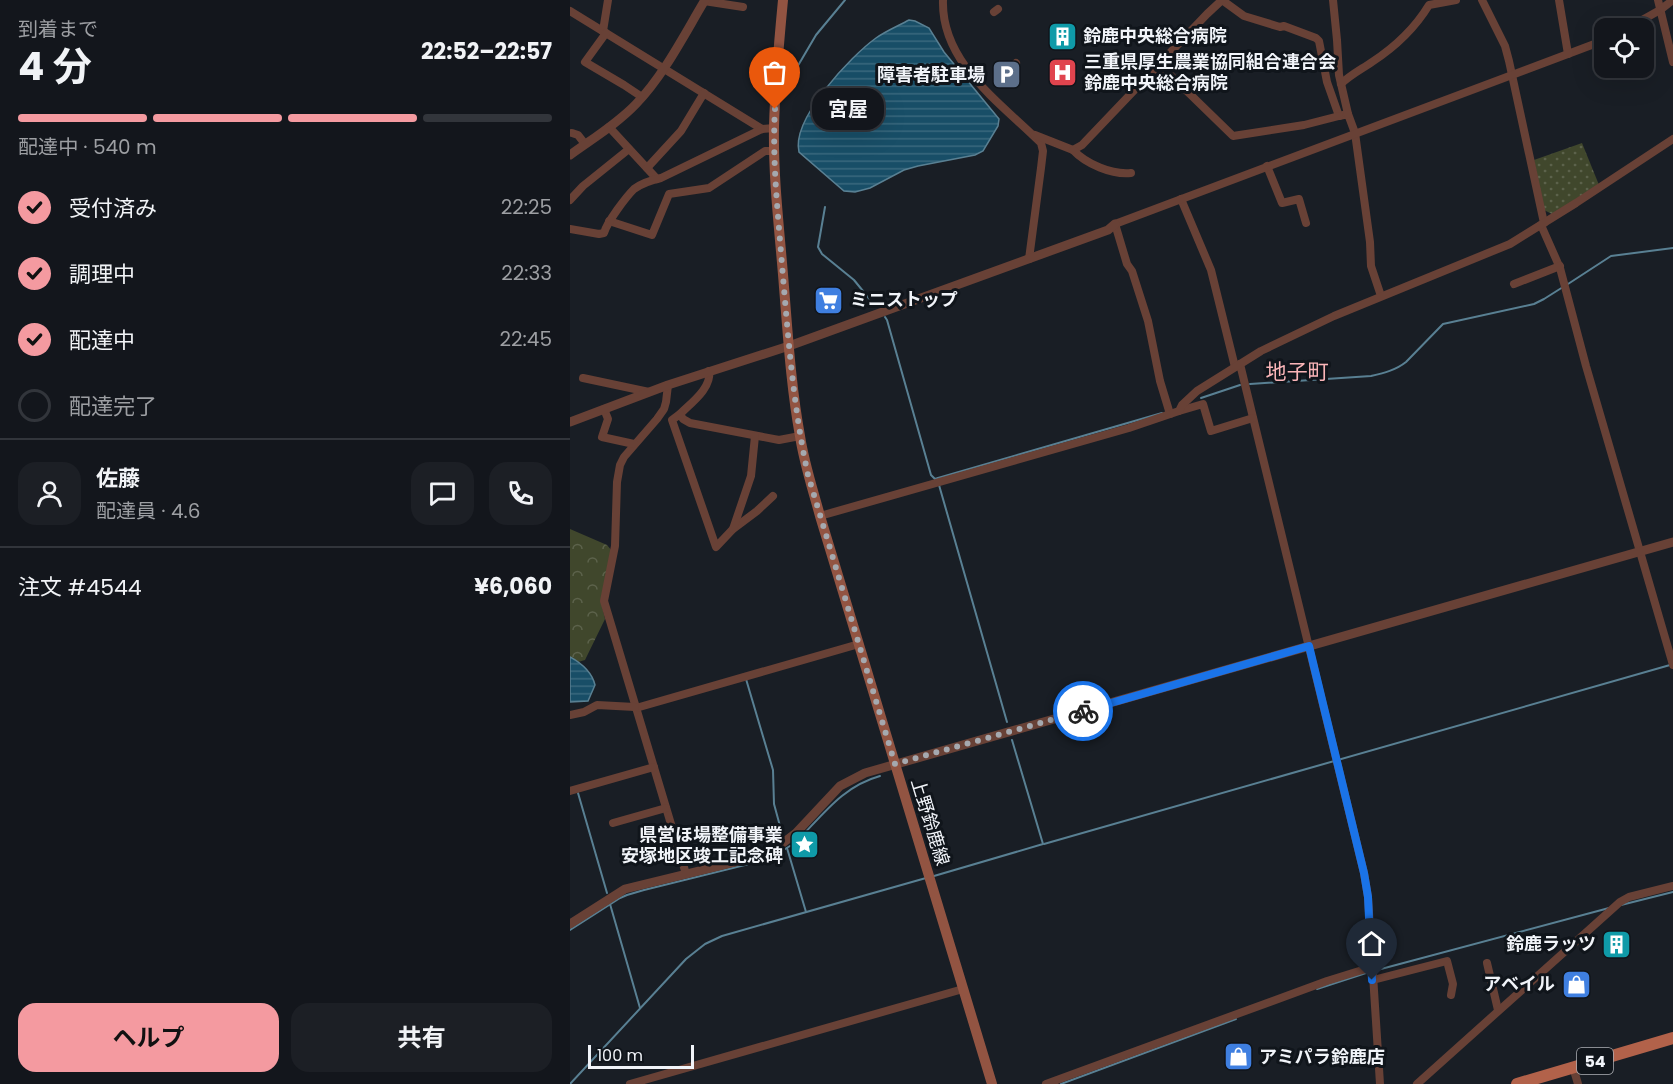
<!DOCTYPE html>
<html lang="ja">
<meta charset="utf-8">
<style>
:root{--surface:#13161c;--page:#1c1f25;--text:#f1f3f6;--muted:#9d9fa3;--line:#32353b;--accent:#f49aa0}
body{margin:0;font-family:Poppins,"Noto Sans JP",sans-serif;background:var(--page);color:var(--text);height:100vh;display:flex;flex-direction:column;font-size:22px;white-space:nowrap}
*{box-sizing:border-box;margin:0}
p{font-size:20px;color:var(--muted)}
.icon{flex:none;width:33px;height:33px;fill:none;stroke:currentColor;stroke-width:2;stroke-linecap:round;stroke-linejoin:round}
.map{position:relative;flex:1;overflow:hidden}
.sheet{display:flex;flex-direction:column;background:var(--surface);width:570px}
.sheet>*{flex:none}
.controls{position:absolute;left:1024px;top:18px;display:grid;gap:12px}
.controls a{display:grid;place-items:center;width:60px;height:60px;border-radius:12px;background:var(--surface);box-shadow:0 6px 24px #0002,0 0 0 2px var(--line);font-size:30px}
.scale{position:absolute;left:18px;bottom:15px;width:106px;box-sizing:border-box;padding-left:6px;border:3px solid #f1f4f9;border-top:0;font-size:16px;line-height:21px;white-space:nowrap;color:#f1f4f9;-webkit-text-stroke:4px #10151b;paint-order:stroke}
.pin{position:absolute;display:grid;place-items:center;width:51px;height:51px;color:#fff;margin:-62px -26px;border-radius:50% 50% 50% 0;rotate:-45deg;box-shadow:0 0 6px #0007}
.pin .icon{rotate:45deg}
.courier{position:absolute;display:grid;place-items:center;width:60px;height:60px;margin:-30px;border:4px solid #1a73e8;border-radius:50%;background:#fff;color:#222;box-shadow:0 2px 8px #0007}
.bubble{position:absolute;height:42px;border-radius:18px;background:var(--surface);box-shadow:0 6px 24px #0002,0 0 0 2px var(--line);font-size:20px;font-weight:700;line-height:42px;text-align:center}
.headline em{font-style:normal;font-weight:700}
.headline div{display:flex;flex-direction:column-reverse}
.headline{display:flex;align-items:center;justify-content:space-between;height:102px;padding:0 18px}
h1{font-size:39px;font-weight:700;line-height:45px}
.bar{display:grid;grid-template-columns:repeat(4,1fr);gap:9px 6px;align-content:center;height:72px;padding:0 18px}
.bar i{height:8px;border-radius:4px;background:var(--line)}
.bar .current{background:var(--accent)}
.bar p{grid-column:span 4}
.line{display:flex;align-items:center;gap:15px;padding:0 18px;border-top:2px solid var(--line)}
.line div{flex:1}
.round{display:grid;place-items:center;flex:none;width:63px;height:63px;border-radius:18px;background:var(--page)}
ol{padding:0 18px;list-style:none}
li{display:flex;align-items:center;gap:18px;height:66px}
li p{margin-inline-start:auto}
li .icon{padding:6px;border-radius:50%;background:var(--accent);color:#111;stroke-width:4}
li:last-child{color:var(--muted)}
li i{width:33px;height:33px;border:3px solid var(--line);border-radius:50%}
.cta{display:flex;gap:12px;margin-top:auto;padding:12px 18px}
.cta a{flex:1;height:69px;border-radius:18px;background:var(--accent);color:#111;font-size:24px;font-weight:700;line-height:69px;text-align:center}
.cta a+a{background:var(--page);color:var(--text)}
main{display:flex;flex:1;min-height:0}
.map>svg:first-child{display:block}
</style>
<main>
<section class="sheet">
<div class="headline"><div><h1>4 分</h1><p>到着まで</p></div><em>22:52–22:57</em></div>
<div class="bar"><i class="current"></i><i class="current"></i><i class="current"></i><i></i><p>配達中 · 540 m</p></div>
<ol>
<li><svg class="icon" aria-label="check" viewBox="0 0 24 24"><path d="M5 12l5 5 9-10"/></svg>受付済み<p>22:25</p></li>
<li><svg class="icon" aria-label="check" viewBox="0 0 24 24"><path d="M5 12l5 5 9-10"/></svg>調理中<p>22:33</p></li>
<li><svg class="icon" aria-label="check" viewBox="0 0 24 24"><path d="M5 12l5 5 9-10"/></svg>配達中<p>22:45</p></li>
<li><i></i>配達完了</li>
</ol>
<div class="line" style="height:108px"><a class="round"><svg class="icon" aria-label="person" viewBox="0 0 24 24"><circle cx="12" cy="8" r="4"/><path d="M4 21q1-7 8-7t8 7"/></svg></a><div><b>佐藤</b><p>配達員 · 4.6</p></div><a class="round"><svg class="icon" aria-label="chat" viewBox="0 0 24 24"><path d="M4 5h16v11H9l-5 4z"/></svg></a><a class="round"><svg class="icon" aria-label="phone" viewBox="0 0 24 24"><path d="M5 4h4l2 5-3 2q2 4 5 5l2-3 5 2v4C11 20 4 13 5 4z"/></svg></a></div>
<div class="line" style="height:78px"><div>注文 #4544</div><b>¥6,060</b></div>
<div class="cta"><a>ヘルプ</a><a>共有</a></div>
</section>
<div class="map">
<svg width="1103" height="1084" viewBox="0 0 1103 1084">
<defs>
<pattern id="forest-crowns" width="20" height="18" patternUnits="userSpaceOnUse" patternTransform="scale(1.5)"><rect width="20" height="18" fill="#40472c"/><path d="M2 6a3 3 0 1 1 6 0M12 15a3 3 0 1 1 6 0" fill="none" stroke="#5c624b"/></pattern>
<pattern id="park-dots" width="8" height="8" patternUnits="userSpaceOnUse" patternTransform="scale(1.5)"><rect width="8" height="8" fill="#40472c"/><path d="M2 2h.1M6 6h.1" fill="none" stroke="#5c624b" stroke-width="1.8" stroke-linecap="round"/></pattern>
<pattern id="water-rules" width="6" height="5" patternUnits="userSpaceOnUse" patternTransform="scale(1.5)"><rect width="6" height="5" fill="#184e67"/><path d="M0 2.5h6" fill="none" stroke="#3a687e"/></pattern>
</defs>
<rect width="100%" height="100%" fill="#191e25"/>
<!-- forest -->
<polygon fill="url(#forest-crowns)" points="0,529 37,545 42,551 31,602 35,619 15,660 8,662 0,657"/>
<!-- park -->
<polygon fill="url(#park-dots)" points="1012,143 1029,185 982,214 974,210 964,160"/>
<!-- water -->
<g fill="url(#water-rules)" stroke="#598093" stroke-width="1.5">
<path d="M339 20 345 21 359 28 374 52 429 119 428 126 413 151 405 155 348 166 334 170 300 188 285 192 274 191 229 152C221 119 281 56 306 38 316 31 328 26 339 20Z"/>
<path d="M0 657C11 663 22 673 25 685L18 701 0 702Z"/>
</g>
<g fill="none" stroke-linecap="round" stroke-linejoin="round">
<!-- stream -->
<g stroke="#598093" stroke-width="2">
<polyline points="226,69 246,35 275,0"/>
<polyline points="216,86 223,74"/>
<polyline points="255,207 248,247 252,254 284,280 306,307"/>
<polyline points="998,284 1041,256 1103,248"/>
<polyline points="315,317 317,320 361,475 365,479 368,478"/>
<path d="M680 384 801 376C814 373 826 370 836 362L873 324 964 304 974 299 993 287"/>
<polyline points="631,398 670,385"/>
<polyline points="368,478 592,413"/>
<polyline points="369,485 437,722"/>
<polyline points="176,679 203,770 204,804 213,837"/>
<polyline points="8,793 37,893"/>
<path d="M230 838C255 812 274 786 310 776"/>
<polyline points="474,844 1100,665"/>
<polyline points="217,848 236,912"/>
<polyline points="364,876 473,844 442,740"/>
<polyline points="40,904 70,1008"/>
<polyline points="1051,905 1103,892"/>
<polyline points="0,930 50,898 57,895 74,890 187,862 202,857 220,846"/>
<polyline points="747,989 796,973 1039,908"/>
<polyline points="0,1084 116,959 135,944 152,936 356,878"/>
<polyline points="491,1084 666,1019"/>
</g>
<!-- minor -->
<g stroke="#684136" stroke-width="8">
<path d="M373 0C371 63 431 103 471 143L473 151 471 168 459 259"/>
<polyline points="652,0 674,16 710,27 714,26 746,38 749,41 757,82 769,116 778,114 785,133 800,242 801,266 811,296"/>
<polyline points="763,0 767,40 769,75 778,114"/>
<polyline points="912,0 935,46 939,61 974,223"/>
<polyline points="989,0 998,54"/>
<polyline points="1088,0 1103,62"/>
<polyline points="134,1 173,7"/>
<polyline points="0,11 192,129"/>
<polyline points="424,12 428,9"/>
<polyline points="1058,28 1090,10 1103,0"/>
<polyline points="33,31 38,0"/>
<polyline points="36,33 15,62 54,85 72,97"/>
<polyline points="589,64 663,136 734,125 769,116"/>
<polyline points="441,68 446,63"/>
<path d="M771 84C780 75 792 69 802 62 825 47 845 28 859 5L886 0"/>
<polyline points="39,127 87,179"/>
<polyline points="2,133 8,135 15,144"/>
<polyline points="465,135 503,150 512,145 637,14 652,0"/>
<path d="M503 150C516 164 542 175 561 173"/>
<polyline points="697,166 712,203 729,199 736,223"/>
<polyline points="77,168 111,131 134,93"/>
<polyline points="611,199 641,270 665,367"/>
<polyline points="0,200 13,186 59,149"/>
<polyline points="39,221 82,235 99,194 139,188 195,151 205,151"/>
<polyline points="971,225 990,268 1016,366 1103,665"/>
<path d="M0 229 29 234 34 233C37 222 56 197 64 189 72 183 82 180 91 178L192 129 204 128"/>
<polyline points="944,284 990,266"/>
<polyline points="670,364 794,873 798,897 810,1084"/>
<polyline points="13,378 79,392"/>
<polyline points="98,385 96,402 94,409 87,419 54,457 50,465 47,482 45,546 34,601 116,874"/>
<polyline points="34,409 38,419 32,437 64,444"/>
<polyline points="609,411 633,404 641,431 683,418"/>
<path d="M110 414C121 403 142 388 139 371"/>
<polyline points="600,414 590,381 578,321 562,271 557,264 545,224 1035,40"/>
<polyline points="203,496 187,511 163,529 146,547 102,420 110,414 113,419 120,423 209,440 230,436"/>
<polyline points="250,516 559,428 609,411 612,405 627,391 691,351 764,316 940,244 1006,203 1103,139"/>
<polyline points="163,529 181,476 185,436"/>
<polyline points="66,708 289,644"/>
<polyline points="0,715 14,712 27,705 65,707"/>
<polyline points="0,791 84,767"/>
<polyline points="43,823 96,808"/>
<polyline points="917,963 928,1010"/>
<polyline points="803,980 877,961 883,984 881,995"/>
<polyline points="1003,1067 1008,1084"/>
<polyline points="60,1084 393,989"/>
<polyline points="476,1084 757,981 802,967"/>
<polyline points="847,1084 1050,902 1059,897 1103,886"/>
</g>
<!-- tertiary -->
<g stroke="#684136" stroke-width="9">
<path d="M0 155C22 139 47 124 66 104 94 75 114 35 135 0"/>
<polyline points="0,422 98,385 219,346 538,230 545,224"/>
<polyline points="0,924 55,889 182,858 205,849 226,833 270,786 295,773 1103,542"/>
</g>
<!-- secondary -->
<path stroke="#925442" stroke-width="10" d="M213 0C209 42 205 85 204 127 203 180 210 234 214 287 218 336 221 387 230 436 234 463 243 490 250 516L422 1084"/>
<!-- primary -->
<polyline stroke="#b2624a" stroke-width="12" points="947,1084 1103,1038"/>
</g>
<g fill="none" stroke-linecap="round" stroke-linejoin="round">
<!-- done -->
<path stroke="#a5a9af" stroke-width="6" stroke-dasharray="0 10.8" d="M205 109C202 161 208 213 212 265 218 335 223 406 238 475L325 764 513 711"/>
<!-- route -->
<polyline stroke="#1a73e8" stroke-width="8" points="513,711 739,646 794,873 798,897 802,980"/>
</g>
<!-- icons -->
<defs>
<symbol id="building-square" viewBox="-11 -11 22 22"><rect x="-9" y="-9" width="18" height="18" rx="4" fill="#0f9aa8" stroke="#10151b"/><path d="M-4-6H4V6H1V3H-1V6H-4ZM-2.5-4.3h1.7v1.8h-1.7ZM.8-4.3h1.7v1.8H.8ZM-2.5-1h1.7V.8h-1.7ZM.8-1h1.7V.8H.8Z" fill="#fff"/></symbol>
<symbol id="hospital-square" viewBox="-11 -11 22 22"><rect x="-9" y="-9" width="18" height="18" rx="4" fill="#e0444e" stroke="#10151b"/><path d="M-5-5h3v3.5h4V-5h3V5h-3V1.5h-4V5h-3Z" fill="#fff"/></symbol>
<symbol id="parking-square" viewBox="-11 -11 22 22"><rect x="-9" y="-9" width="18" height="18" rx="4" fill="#5c6f8a" stroke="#10151b"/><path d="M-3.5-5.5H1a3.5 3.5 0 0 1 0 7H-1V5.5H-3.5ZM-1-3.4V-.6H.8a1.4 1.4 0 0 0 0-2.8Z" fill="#fff"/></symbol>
<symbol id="supermarket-square" viewBox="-11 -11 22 22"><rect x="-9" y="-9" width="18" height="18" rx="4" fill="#3f7fe0" stroke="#10151b"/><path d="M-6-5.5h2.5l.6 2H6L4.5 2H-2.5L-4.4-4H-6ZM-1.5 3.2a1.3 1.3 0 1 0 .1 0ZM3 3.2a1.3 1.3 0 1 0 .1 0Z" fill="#fff"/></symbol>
<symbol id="sight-square" viewBox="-11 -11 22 22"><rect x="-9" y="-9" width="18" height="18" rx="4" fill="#0f9aa8" stroke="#10151b"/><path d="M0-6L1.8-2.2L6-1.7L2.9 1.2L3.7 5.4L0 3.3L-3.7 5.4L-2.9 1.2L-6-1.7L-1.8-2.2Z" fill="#fff"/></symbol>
<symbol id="shop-square" viewBox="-11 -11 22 22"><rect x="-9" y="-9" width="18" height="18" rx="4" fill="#3f7fe0" stroke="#10151b"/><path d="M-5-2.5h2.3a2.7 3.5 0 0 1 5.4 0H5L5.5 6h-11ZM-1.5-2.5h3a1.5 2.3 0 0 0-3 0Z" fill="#fff"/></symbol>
</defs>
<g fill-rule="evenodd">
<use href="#building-square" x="476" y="20" width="33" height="33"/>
<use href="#hospital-square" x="476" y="56" width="33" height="33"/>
<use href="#parking-square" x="420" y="58" width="33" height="33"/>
<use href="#supermarket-square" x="242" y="284" width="33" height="33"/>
<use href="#sight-square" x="218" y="828" width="33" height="33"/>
<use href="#building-square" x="1030" y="928" width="33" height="33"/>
<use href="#shop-square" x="990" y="968" width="33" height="33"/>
<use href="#shop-square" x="652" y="1040" width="33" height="33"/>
</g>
<g text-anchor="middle" stroke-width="6" stroke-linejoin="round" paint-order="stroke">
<!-- shield labels -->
<rect fill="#10151b" stroke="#aeb1b6" stroke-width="1.5" x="1007" y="1048" width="36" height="26" rx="4.5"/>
<g font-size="16" font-weight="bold" fill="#f1f4f9">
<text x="1025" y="1067">54</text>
</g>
<!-- poi labels -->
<g font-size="18" font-weight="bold" fill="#f1f4f9" stroke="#10151b" text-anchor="start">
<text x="513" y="42">鈴鹿中央総合病院</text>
<text x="514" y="68">三重県厚生農業協同組合連合会<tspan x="514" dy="21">鈴鹿中央総合病院</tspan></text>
<text x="415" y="81" text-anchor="end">障害者駐車場</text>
<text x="280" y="306">ミニストップ</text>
<text x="213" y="841" text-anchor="end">県営ほ場整備事業<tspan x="213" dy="21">安塚地区竣工記念碑</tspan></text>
<text x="1026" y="950" text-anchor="end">鈴鹿ラッツ</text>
<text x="985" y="990" text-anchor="end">アベイル</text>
<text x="689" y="1063">アミパラ鈴鹿店</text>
</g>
<!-- street labels -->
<g font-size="18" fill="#f1f4f9" stroke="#10151b">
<text transform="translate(360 822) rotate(73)" y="6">上野鈴鹿線</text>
</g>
<!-- quarter labels -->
<g font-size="21" fill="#fab5b8" stroke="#10151b">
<text x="727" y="379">地子町</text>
</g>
</g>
</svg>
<div class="controls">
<a><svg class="icon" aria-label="locate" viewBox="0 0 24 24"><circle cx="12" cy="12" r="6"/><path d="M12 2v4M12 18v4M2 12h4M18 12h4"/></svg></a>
</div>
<div class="scale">100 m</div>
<div class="pin" style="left:205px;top:109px;background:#ea580c"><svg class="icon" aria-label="bag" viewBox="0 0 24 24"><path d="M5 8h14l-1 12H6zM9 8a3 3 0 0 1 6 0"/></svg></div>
<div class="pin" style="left:802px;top:980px;background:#1f2937"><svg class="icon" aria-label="home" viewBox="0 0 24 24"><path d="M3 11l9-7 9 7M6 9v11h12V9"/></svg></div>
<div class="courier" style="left:513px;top:711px"><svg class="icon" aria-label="bike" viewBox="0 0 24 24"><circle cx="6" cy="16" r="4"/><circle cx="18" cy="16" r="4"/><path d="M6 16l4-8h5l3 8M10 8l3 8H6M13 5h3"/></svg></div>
<div class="bubble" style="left:242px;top:88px;width:72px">宮屋</div>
</div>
</main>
